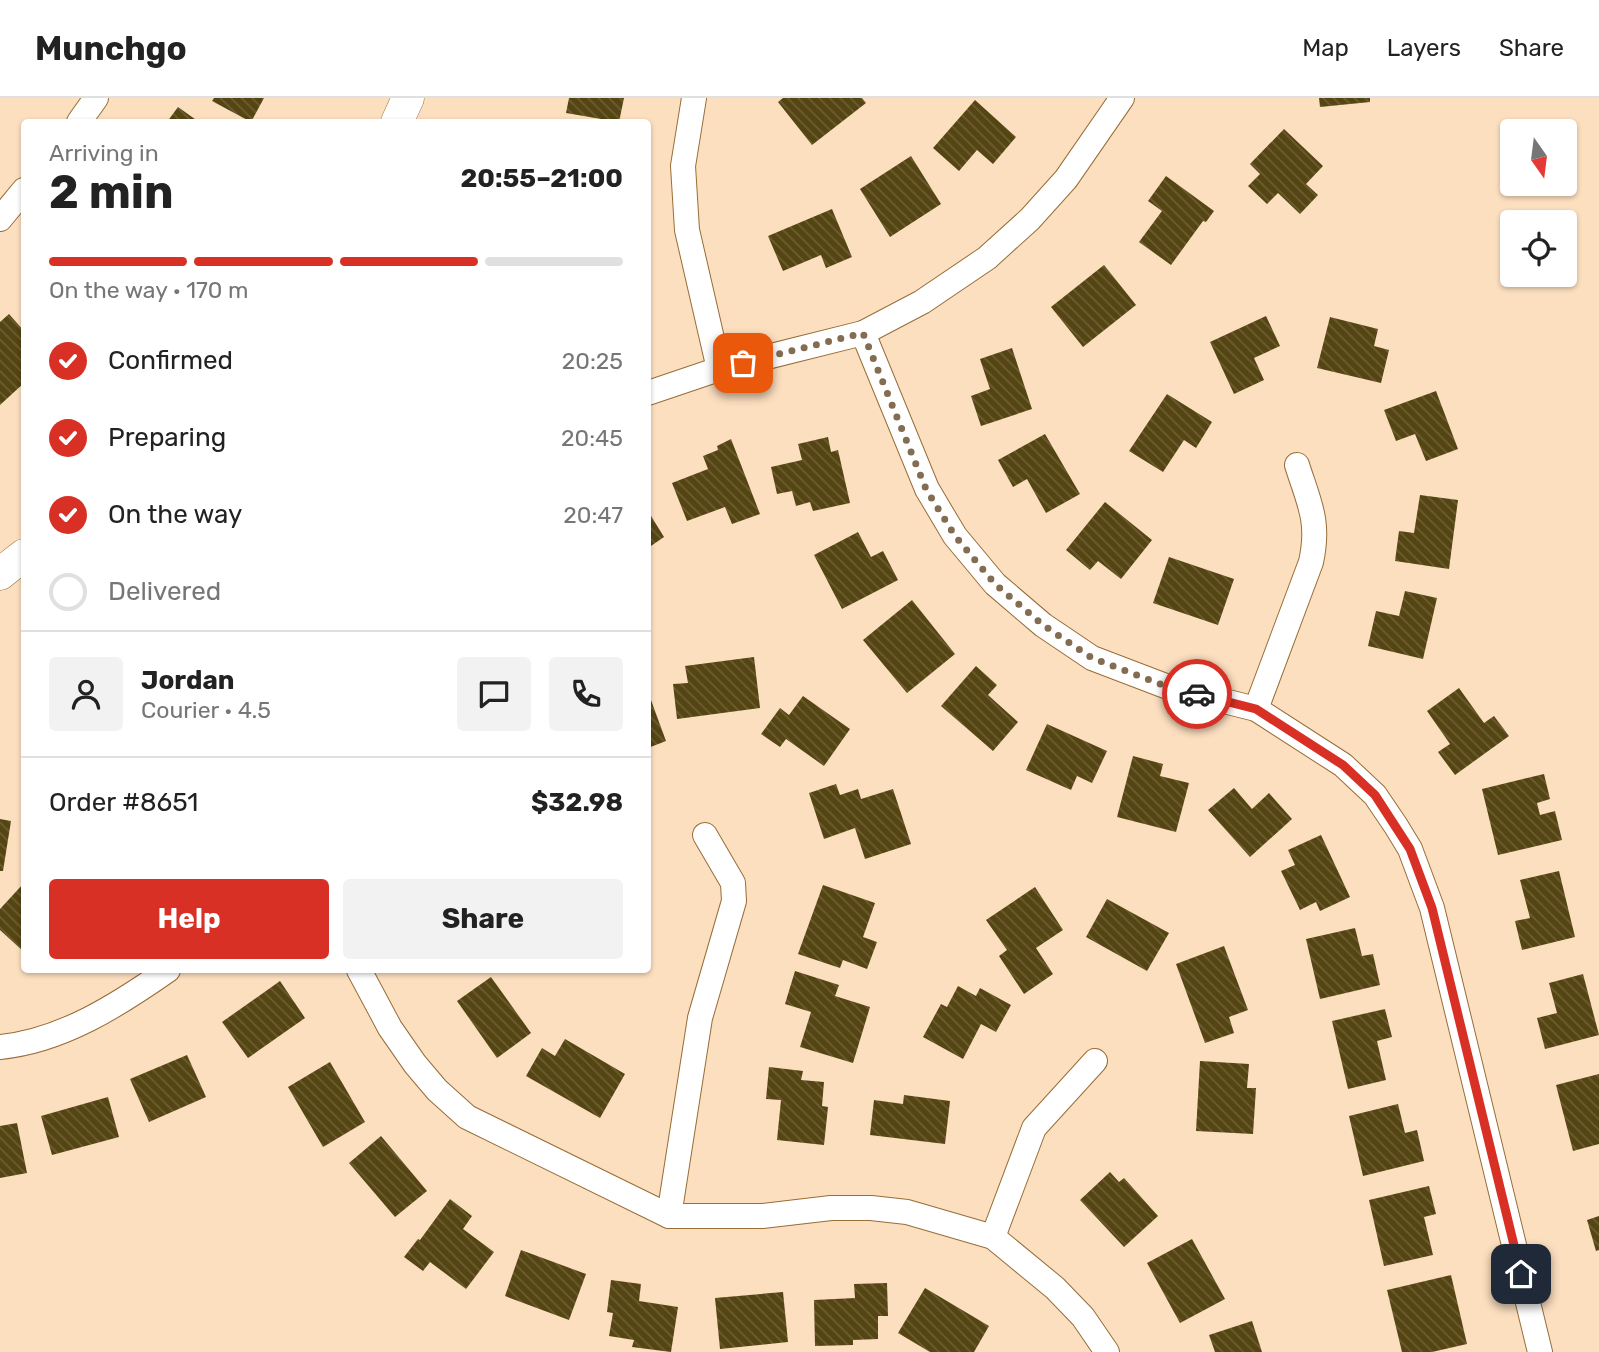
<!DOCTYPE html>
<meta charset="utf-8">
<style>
:root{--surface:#fff;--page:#f2f2f2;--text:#222;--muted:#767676;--line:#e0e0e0;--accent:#d93025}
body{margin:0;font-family:Rubik,sans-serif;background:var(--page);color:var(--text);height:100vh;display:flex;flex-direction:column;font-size:26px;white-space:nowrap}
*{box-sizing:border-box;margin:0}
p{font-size:23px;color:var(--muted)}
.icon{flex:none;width:38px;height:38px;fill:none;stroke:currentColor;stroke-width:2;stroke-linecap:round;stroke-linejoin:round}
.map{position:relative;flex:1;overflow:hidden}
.drawer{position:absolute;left:21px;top:21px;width:630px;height:854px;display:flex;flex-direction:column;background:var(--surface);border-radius:7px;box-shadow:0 2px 5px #0004}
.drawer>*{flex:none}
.needle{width:46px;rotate:166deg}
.fabs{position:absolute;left:1500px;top:21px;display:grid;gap:14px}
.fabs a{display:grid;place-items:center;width:77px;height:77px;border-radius:7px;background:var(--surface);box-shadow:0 2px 5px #0004;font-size:35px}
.pin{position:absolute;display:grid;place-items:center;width:60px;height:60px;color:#fff;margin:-30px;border-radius:14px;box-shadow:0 4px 10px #0006}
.courier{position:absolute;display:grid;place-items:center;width:70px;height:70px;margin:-35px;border:5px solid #d93025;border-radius:50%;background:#fff;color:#222;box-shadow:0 2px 9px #0007}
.summary em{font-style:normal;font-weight:700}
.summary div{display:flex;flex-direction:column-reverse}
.summary{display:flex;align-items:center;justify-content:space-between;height:119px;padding:0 28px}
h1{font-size:46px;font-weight:700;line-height:52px}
.bar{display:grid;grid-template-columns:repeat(4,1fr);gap:10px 7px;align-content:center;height:84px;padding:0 28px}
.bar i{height:9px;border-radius:5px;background:var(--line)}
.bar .selected{background:var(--accent)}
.bar p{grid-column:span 4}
.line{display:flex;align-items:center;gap:18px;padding:0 28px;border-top:2px solid var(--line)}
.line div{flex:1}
.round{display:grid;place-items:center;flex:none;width:74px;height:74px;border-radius:7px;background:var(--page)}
ol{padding:0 28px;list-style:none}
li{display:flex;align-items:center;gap:21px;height:77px}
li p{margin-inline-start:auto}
li .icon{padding:7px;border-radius:50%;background:var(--accent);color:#fff;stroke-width:4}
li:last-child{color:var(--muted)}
li i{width:38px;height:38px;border:4px solid var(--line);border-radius:50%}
.primary-button{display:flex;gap:14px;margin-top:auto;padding:14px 28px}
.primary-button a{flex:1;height:80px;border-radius:7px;background:var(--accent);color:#fff;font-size:28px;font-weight:700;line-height:80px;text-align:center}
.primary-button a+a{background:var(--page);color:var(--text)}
header{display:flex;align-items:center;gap:42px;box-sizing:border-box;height:98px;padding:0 35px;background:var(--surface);border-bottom:2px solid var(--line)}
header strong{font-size:33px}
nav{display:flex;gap:38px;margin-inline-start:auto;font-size:24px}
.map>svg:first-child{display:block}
</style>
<header>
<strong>Munchgo</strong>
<nav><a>Map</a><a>Layers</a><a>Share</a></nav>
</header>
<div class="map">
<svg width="1599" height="1254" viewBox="0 0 1599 1254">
<defs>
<pattern id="building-back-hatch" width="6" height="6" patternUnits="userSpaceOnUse" patternTransform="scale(1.75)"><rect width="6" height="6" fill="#554513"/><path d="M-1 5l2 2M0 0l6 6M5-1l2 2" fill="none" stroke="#6c5e34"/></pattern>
</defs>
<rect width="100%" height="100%" fill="#fcdfbf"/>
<!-- building -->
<g fill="url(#building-back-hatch)">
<polygon points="214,0 264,0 251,24 212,3"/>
<polygon points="569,0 624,0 619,24 566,15"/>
<polygon points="783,0 862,0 866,5 812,47 778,4"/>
<polygon points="1319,0 1370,0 1370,4 1320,9"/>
<polygon points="975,2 1016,39 993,66 977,52 959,73 933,50"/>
<polygon points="178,9 199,24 167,24"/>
<polygon points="1284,31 1323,68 1306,86 1318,97 1300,116 1278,95 1267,106 1248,88 1260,76 1250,66"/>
<polygon points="911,58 941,106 890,139 860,91"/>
<polygon points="1166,78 1214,113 1206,124 1203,123 1171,167 1139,144 1162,113 1148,103"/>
<polygon points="832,111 852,159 826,170 821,157 783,173 768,138"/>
<polygon points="1104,167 1136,207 1083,249 1051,209"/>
<polygon points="9,216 24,233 24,285 0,307 0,224"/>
<polygon points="1266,218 1280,248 1254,260 1264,282 1234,296 1210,244"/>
<polygon points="1330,219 1378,231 1374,248 1389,252 1381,285 1317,270"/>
<polygon points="1012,250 1032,311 981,328 971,298 990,291 980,261"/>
<polygon points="1436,293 1458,351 1426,363 1415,336 1396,343 1384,312"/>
<polygon points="1167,296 1212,324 1196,350 1184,342 1163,374 1129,353"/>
<polygon points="1045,336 1080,396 1046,415 1027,381 1013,389 998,362"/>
<polygon points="828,339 831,354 838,352 850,405 813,413 810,404 796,408 792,393 777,396 771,369 802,362 798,346"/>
<polygon points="731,341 760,416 732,426 725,409 687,423 672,385 708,371 703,358 718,352 717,348"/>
<polygon points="1420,397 1458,402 1449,471 1395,463 1399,433 1414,435"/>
<polygon points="1105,404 1152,442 1121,481 1098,463 1090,472 1066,452"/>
<polygon points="648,413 664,439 648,450"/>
<polygon points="858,434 871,459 883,453 898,482 842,511 814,457"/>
<polygon points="1169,459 1234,481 1218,527 1153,505"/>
<polygon points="1405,493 1437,500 1423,561 1368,548 1376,513 1399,518"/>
<polygon points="912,502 955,556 907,595 863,542"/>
<polygon points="754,559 760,610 677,621 673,586 688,585 685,568"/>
<polygon points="976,568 997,587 988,597 1018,624 993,653 941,608"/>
<polygon points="1459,590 1484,625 1494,618 1509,638 1455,677 1438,654 1450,646 1427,613"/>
<polygon points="648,594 666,643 648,650"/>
<polygon points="803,598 850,631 824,668 786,641 780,649 761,636 780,610 789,617"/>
<polygon points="1047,626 1107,653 1092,685 1077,678 1071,692 1026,672"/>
<polygon points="1133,658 1163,666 1160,678 1189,685 1176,734 1117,719"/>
<polygon points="1544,676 1550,701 1537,705 1540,717 1555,713 1562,742 1498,757 1482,691"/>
<polygon points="836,686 840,697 858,691 861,701 893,691 911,746 865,761 855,730 824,741 809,695"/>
<polygon points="1234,690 1252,711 1269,695 1292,721 1250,759 1208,712"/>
<polygon points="0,721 11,723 3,773 0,773"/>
<polygon points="1321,737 1350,799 1320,813 1316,804 1300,812 1281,773 1295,767 1288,752"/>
<polygon points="1559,773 1575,839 1522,852 1515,823 1530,820 1520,782"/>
<polygon points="24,785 24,854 0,832 0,811"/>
<polygon points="823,787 875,805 863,839 877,844 867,871 843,862 840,870 798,856"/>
<polygon points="1035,789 1063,832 1036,850 1053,876 1024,896 999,858 1007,852 986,822"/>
<polygon points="1107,801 1169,835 1147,873 1086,839"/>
<polygon points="1355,830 1362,858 1373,856 1380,887 1320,901 1306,841"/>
<polygon points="1224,848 1248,912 1229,919 1234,935 1205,945 1176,866"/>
<polygon points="795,873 839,887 835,898 870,909 853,965 800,949 811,914 785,906"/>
<polygon points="1583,876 1599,937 1545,951 1537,920 1557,915 1549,885"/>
<polygon points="491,879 531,935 497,960 457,903"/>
<polygon points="280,883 305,920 248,960 222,924"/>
<polygon points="958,888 976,898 980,890 1011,907 996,934 981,926 963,961 923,939 941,906 947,909"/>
<polygon points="1385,911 1392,939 1377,943 1386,982 1348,991 1332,923"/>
<polygon points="565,941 625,976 600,1020 526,978 542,950 555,958"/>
<polygon points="187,957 206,999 149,1024 130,981"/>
<polygon points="1200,963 1249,966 1247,990 1256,990 1253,1036 1196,1033"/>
<polygon points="330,964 365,1024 323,1049 288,989"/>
<polygon points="769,969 803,973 801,982 824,984 822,1008 828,1009 824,1047 777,1042 781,1002 766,1001"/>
<polygon points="1599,976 1599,1046 1573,1053 1556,987"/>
<polygon points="904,997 950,1003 945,1046 870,1037 874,1002 903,1006"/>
<polygon points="108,999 119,1039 52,1057 41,1018"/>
<polygon points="1398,1006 1405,1035 1417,1032 1424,1063 1363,1078 1349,1018"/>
<polygon points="17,1025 27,1075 0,1080 0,1028"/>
<polygon points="381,1038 427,1093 395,1119 349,1065"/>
<polygon points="1110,1074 1119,1084 1124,1080 1158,1118 1124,1149 1080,1102"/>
<polygon points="1429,1088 1436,1116 1424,1119 1433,1157 1384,1168 1369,1102"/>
<polygon points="450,1101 472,1118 463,1131 494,1154 466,1191 430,1164 423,1173 404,1159 418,1141 420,1142"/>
<polygon points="1599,1118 1599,1152 1596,1153 1587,1122"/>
<polygon points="1192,1141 1225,1201 1180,1225 1147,1165"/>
<polygon points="521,1152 586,1176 569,1222 505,1198"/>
<polygon points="1451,1177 1467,1246 1432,1254 1402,1254 1387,1192"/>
<polygon points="611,1182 641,1186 639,1203 678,1209 671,1254 632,1249 634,1242 609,1238 613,1215 607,1214"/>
<polygon points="887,1185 888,1218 878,1218 878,1241 853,1242 853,1247 815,1248 814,1202 855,1200 854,1186"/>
<polygon points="925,1190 989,1228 974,1254 930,1254 898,1235"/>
<polygon points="783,1194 788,1244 720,1251 715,1200"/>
<polygon points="1252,1223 1262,1254 1215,1254 1209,1237"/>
</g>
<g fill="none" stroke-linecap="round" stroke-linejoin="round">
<defs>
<g id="minor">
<polyline points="694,0 683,68 687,132 719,271"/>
<polyline points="79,24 96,0"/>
<polyline points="0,121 24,92"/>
<polyline points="863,235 927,391 955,438 995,486 1043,527 1092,560 1168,589 1256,611 1343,667 1375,697 1396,728 1410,751 1432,810 1540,1254"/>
<polyline points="648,295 719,271 863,235 922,204 987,160 1030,121 1066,81 1122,0"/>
<path d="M1256 611 1311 464C1320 423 1309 405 1297 367"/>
<polyline points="359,872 390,930 415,966 437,992 467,1019 669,1118 762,1118 831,1110 871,1110 907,1114 993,1139 1055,1190 1083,1219 1107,1254"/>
<path d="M0 949C62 943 118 907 168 872"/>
<polyline points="669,1118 700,920 734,803 733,785 705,737"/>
<polyline points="993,1139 1034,1030 1095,963"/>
</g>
<g id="tertiary">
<polyline points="397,24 408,0"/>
<polyline points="0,476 24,457"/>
</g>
</defs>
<!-- minor casing -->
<use href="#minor" stroke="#976d38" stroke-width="26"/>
<!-- tertiary casing -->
<use href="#tertiary" stroke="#976d38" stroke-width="33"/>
<!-- minor -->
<use href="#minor" stroke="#fff" stroke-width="24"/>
<!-- tertiary -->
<use href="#tertiary" stroke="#fff" stroke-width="32"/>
</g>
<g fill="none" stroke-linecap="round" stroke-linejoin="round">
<!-- done -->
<polyline stroke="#826d53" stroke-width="7" stroke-dasharray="0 12.6" points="743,265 863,235 926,391 955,438 995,486 1043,527 1092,560 1168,589 1197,596"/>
<!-- route -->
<polyline stroke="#d93025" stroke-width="9" points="1197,596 1256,611 1343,667 1375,697 1410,751 1432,810 1521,1176"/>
</g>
</svg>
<div class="fabs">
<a><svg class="needle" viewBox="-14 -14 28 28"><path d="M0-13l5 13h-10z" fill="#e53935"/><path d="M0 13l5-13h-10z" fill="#767676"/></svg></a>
<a><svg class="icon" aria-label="locate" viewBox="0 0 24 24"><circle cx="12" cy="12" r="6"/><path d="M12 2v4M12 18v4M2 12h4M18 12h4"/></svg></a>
</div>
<div class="pin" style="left:743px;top:265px;background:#ea580c"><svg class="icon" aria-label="bag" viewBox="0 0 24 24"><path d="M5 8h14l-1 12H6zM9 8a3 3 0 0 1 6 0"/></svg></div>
<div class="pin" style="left:1521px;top:1176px;background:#1f2937"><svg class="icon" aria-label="home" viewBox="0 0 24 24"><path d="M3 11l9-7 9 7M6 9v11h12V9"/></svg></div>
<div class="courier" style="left:1197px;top:596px"><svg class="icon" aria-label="car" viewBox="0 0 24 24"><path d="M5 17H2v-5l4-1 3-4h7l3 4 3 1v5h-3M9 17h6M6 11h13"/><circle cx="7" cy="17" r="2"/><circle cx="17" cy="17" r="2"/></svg></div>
<section class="drawer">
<div class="summary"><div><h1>2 min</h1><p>Arriving in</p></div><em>20:55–21:00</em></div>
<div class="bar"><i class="selected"></i><i class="selected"></i><i class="selected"></i><i></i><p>On the way · 170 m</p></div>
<ol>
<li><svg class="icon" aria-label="check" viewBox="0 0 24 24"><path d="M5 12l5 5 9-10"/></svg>Confirmed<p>20:25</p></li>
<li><svg class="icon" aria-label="check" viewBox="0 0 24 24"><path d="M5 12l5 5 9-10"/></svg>Preparing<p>20:45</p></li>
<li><svg class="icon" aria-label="check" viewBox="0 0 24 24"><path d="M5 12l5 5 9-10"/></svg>On the way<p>20:47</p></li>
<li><i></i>Delivered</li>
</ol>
<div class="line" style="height:126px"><a class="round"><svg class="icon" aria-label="person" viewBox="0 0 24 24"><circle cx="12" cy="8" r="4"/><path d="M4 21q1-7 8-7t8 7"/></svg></a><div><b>Jordan</b><p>Courier · 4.5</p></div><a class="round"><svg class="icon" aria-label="chat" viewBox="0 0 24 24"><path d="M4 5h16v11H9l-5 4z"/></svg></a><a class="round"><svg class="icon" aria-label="phone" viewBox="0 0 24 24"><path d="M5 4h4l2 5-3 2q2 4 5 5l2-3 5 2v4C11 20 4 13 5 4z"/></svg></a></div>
<div class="line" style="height:91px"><div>Order #8651</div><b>$32.98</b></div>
<div class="primary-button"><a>Help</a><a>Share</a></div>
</section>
</div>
